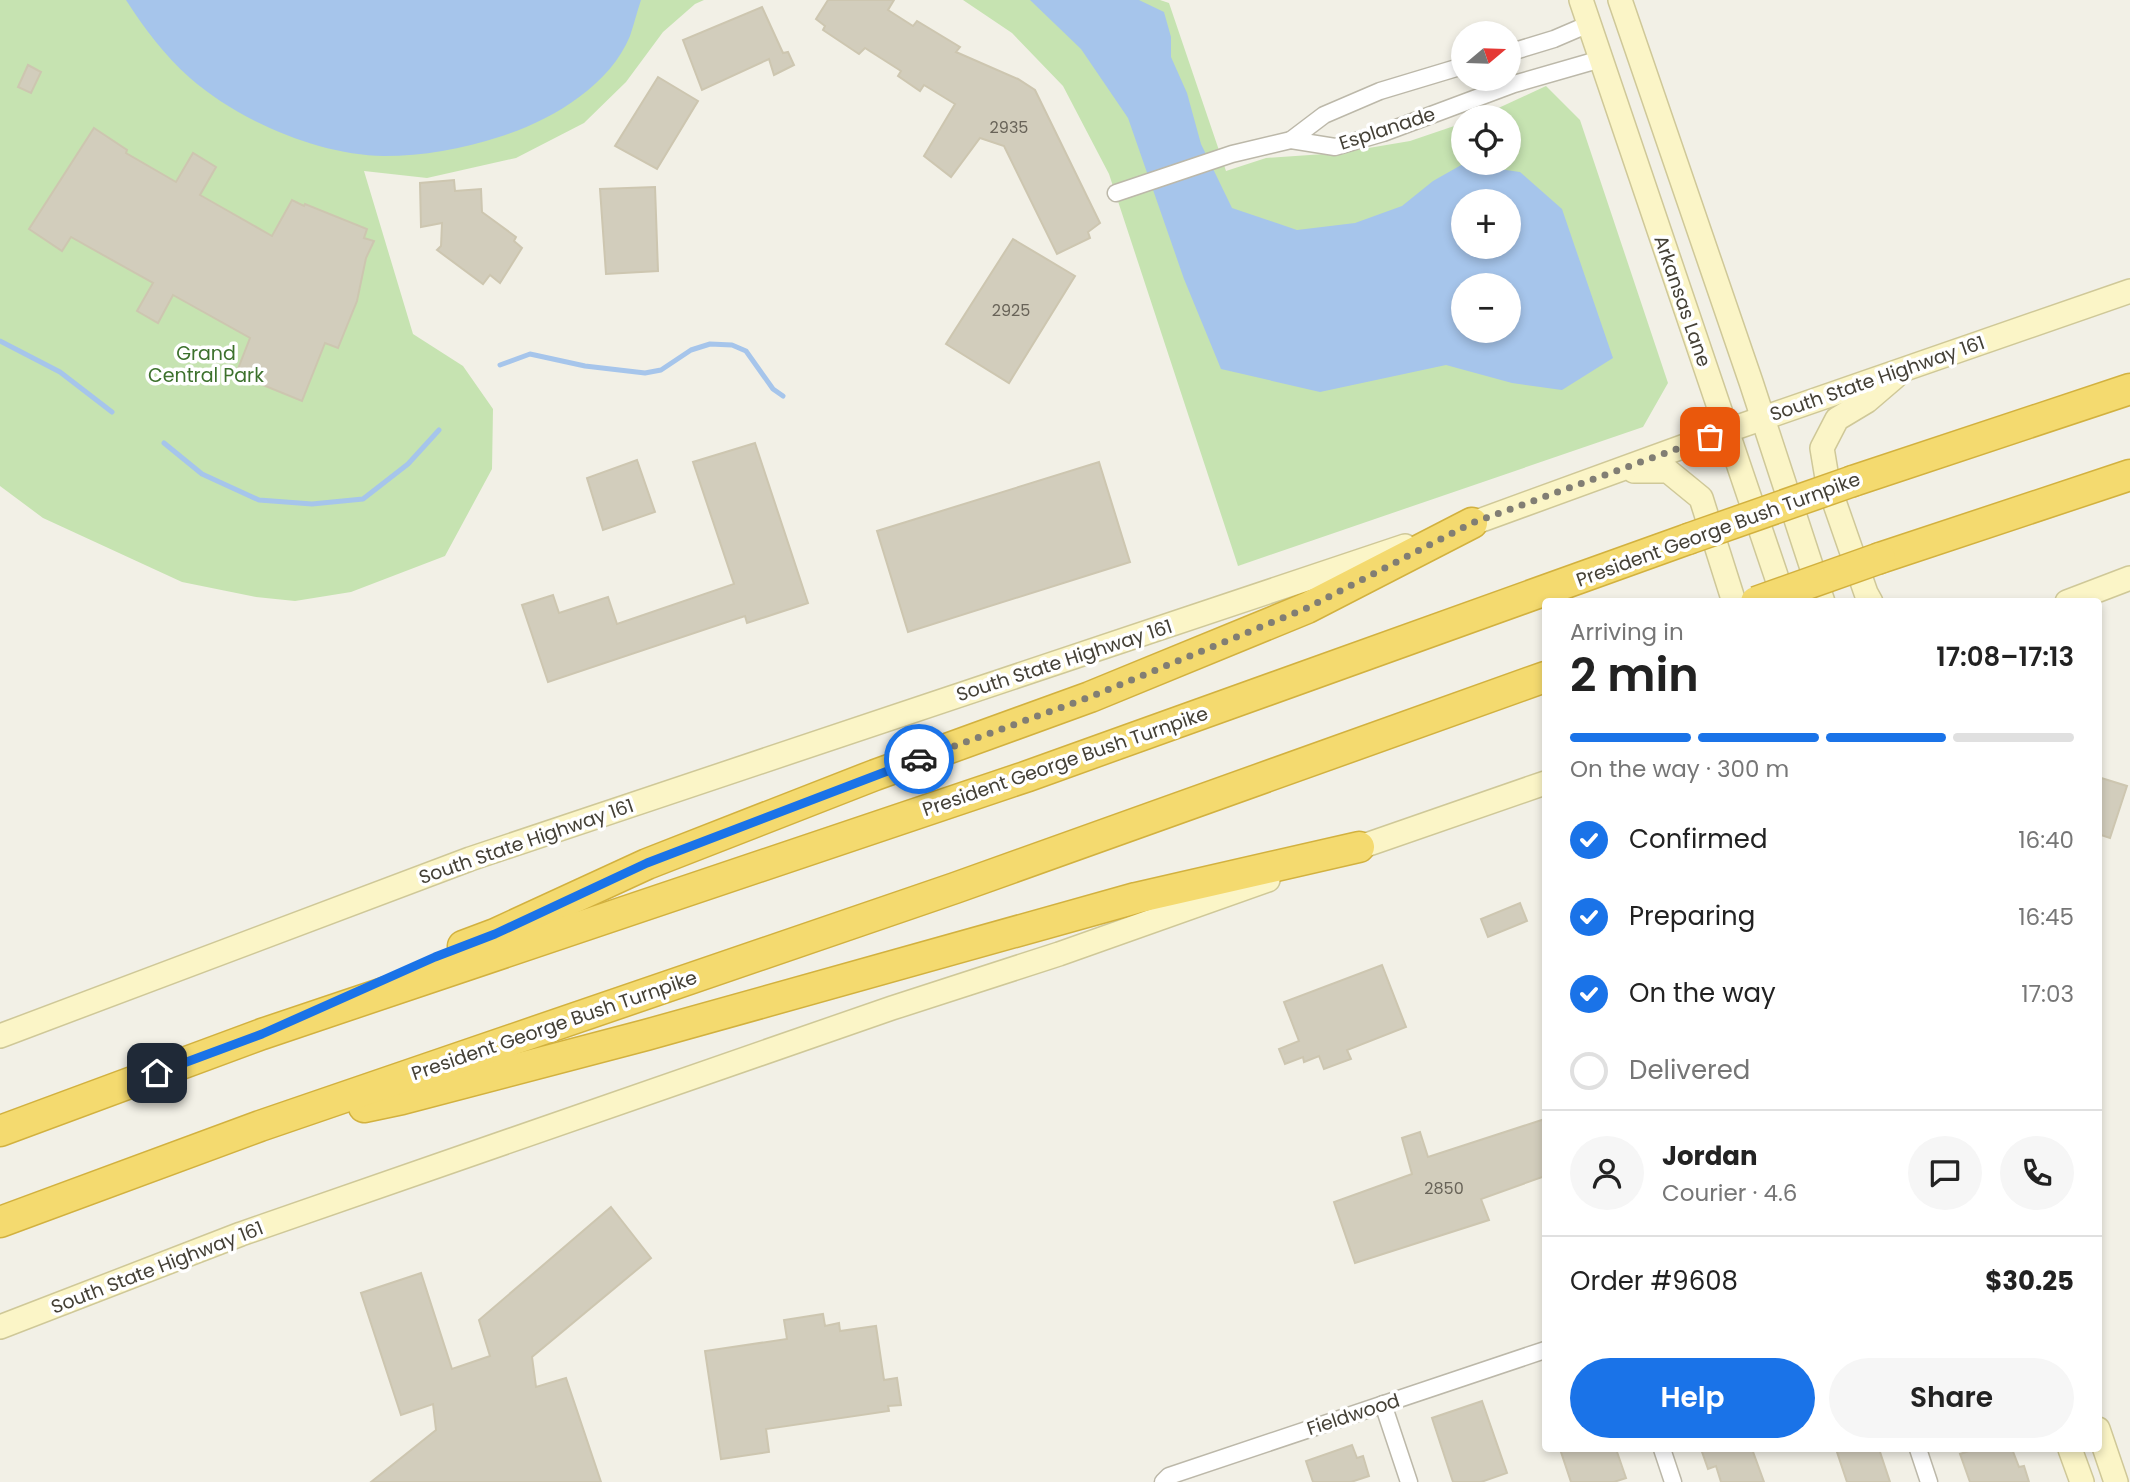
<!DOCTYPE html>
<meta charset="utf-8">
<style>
:root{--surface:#fff;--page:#f6f6f6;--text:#222;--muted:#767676;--line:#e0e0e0;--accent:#1a73e8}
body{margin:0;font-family:Poppins,sans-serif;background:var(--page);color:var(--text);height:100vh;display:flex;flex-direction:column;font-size:26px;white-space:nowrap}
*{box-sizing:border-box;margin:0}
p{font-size:23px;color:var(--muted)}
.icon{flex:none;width:38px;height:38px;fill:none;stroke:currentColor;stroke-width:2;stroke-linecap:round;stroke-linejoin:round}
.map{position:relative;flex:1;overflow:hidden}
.drawer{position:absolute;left:1542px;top:598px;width:560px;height:854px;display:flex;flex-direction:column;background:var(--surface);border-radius:7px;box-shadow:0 4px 10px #0003}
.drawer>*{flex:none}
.needle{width:46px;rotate:71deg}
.tools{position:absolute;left:1451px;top:21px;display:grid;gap:14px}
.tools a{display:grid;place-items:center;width:70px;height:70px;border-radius:50%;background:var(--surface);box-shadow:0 4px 10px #0003;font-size:35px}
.pin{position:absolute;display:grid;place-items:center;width:60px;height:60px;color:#fff;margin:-30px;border-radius:14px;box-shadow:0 4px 10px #0006}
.courier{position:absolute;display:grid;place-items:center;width:70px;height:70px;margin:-35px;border:5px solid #1a73e8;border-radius:50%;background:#fff;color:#222;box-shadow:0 2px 9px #0007}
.summary em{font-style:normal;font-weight:600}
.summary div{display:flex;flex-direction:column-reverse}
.summary{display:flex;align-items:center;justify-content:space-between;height:119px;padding:0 28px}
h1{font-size:46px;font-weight:600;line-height:52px}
.bar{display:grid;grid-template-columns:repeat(4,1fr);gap:10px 7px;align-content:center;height:84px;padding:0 28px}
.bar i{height:9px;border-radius:5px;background:var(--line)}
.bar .current{background:var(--accent)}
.bar p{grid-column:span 4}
.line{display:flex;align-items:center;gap:18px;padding:0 28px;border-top:2px solid var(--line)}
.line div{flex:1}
.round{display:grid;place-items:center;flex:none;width:74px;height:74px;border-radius:37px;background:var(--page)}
ol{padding:0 28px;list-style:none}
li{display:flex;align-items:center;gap:21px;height:77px}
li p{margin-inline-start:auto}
li .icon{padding:7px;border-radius:50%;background:var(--accent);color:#fff;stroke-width:4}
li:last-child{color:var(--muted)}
li i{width:38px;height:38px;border:4px solid var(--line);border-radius:50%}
.action{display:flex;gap:14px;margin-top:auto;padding:14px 28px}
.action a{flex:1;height:80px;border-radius:42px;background:var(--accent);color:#fff;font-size:28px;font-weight:600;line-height:80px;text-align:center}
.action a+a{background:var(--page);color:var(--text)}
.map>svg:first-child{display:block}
</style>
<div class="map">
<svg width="2130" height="1482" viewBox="0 0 2130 1482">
<rect width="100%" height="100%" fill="#f2f0e6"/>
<!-- green -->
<g fill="#c6e3b1" fill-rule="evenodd">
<polygon points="0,0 704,0 695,4 663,32 626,82 584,123 516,158 427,178 364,171 413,334 463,366 493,409 492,469 445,556 351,592 295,601 256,597 182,582 43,518 0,486"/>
<path d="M963 0H1160L1169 3 1226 171 1266 158 1339 153 1410 141 1463 123V163H1508V117H1479L1546 86 1580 120 1668 383 1643 427 1238 566 1109 174 1063 86 1012 33ZM1463 201H1508V247H1463ZM1463 285H1508V331H1463Z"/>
</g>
<!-- water -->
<g fill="#a6c5eb" fill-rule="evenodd">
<path d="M126 0H641C637 12 634 24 630 36 609 87 550 121 499 137 462 149 423 156 384 156 319 155 239 121 190 78 165 56 144 28 126 0Z"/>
<path d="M1030 0H1139L1164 12 1171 37V57L1187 93 1201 144 1232 208 1297 230 1355 223 1402 206 1433 181 1463 164 1520 172 1562 209 1613 358 1562 390 1512 383 1446 365 1320 392 1221 369 1184 279 1128 118 1081 49ZM1463 201H1508V247H1463ZM1463 285H1508V331H1463Z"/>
</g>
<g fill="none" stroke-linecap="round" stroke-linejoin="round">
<!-- stream -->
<g stroke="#a6c5eb" stroke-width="5">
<polyline points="0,341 60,372 112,412"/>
<polyline points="500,365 530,354 585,366 645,373 661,370 691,350 710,344 732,345 746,351 773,389 783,396"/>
<polyline points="164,443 202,474 259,500 312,504 363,499 408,464 439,430"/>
</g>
</g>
<!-- building -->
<g fill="#d2cdbc" stroke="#cdc6b0" stroke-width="2">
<polygon points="828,0 894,0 888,10 913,26 917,21 960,47 956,52 1018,79 1035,90 1100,223 1088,232 1090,238 1057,254 1004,146 980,138 951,177 924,156 955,104 924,85 920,91 898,76 901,71 865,48 859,54 823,30 825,26 816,19"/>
<polygon points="762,7 783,53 788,52 794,65 774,75 769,59 702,90 683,40"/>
<polygon points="28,65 41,72 31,93 18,87"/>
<polygon points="658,77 698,101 657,169 615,146"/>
<polygon points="94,128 127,150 126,153 176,182 193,153 216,167 200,195 272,236 292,200 304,206 305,204 367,229 364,238 374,241 366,258 357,301 338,348 325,343 302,401 236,374 250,338 173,295 158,323 137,311 153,283 71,237 62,251 29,229"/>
<polygon points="454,180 455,191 481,189 482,212 516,237 514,241 522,248 500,283 490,275 483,284 437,250 441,246 442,223 421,227 420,183"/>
<polygon points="655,187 658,271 606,274 600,189"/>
<polygon points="1013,239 1075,276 1009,383 946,344"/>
<polygon points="755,443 808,603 747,623 745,616 548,682 522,605 553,595 559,613 608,597 617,624 734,584 693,462"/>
<polygon points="637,460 655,512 603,530 587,478"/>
<polygon points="1099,462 1130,562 908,632 877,531"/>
<polygon points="2098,777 2127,786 2110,838 2098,834"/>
<polygon points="1520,903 1527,921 1488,937 1481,919"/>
<polygon points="1382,965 1406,1027 1347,1050 1351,1059 1324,1069 1319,1056 1304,1062 1303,1057 1285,1064 1279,1049 1299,1041 1284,1002"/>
<polygon points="1545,1119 1545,1176 1481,1199 1489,1220 1355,1263 1334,1202 1412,1174 1402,1138 1420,1132 1428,1157"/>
<polygon points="611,1207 651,1258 532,1357 536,1387 566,1378 601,1482 371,1482 436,1430 433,1404 401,1415 361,1293 421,1273 452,1369 490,1356 479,1320"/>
<polygon points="823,1314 825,1326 839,1323 840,1331 876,1326 884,1380 897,1378 901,1405 888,1406 889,1411 766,1429 769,1452 721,1459 705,1351 787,1339 784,1320"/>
<polygon points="1482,1401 1507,1473 1481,1482 1453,1482 1432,1418"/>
<polygon points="1352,1445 1357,1458 1363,1456 1369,1476 1351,1482 1313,1482 1306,1461"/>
<polygon points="1560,1449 1616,1449 1626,1478 1614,1482 1571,1482"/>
<polygon points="1701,1449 1752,1449 1764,1482 1721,1482 1716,1466 1708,1469"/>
<polygon points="1836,1449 1879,1449 1890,1482 1847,1482"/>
<polygon points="1975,1449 2012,1449 2019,1467 2024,1466 2029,1482 1970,1482 1960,1454"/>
</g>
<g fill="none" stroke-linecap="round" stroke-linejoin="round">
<defs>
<g id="minor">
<polyline points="1508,53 1554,39 1589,24"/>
<polyline points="1291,140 1324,115 1380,91 1463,66"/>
<polyline points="1116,193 1232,154 1291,140 1335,147 1383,133 1514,84 1601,59"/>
<polyline points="1383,1404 1409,1482"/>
<polyline points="1662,1449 1673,1482"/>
<polyline points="1918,1449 1929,1482"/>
<polyline points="1163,1482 1169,1476 1545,1350"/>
</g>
<g id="secondary">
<polyline points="1581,0 1785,602"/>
<polyline points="1620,0 1751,382 1823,602"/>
<polyline points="1634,471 1668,471 1701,498 1734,602"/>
<polyline points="1457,529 1726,431 2130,291"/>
<polyline points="1871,602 1866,593 1828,484 1822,448 1837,419 1867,401 1895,377"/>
<polyline points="2067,602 2130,578"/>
<polyline points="1343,853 1545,783"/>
<polyline points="0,1036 470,859 1405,546"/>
<polyline points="0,1327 241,1234 892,1008 1059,954 1268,880"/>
<polyline points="2098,1429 2116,1482"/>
<polyline points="2070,1449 2082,1482"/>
</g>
<g id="motorway">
<polyline points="1853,481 2130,389"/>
<polyline points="1880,558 2130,475"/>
<polyline points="463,946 495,934 647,864 875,775 1090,697 1307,608 1472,523"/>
<polyline points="364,1107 402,1099 646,1035 1136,898 1359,847"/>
<polyline points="0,1131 262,1034 1028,776 1688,539"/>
<polyline points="0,1222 260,1126 955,888 1545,677"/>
</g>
</defs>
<!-- minor casing -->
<use href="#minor" stroke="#bcb8a9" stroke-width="19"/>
<!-- secondary casing -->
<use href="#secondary" stroke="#cfc898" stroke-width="26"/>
<!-- motorway casing -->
<use href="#motorway" stroke="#d2b13f" stroke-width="33"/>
<!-- minor -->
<use href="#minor" stroke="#fff" stroke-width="16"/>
<!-- secondary -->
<use href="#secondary" stroke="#fbf5c7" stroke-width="23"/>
<!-- motorway -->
<use href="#motorway" stroke="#f4da6f" stroke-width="30"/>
<defs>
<g id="motorway-bridge">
<polyline points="1688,539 1853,481"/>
<polyline points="1756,602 1880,558"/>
</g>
</defs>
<!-- motorway-bridge casing -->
<use href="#motorway-bridge" stroke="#d2b13f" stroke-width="33" stroke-linecap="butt"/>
<!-- motorway-bridge -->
<use href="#motorway-bridge" stroke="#f4da6f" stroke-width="30"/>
</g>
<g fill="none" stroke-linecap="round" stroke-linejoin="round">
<!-- done -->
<polyline stroke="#817e74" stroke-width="7" stroke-dasharray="0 12.6" points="919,759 1090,697 1307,608 1472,523 1710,437"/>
<!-- route -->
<polyline stroke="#1a73e8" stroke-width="9" points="157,1073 262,1034 435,957 495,934 647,863 919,759"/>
</g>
<g text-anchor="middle" stroke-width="7" stroke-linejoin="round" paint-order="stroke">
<!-- number labels -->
<g font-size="16" fill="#686358">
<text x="1009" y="133">2935</text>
<text x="1011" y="316">2925</text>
<text x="1444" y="1194">2850</text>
</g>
<!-- street labels -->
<g font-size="19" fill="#444036" stroke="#fff">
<text transform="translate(1387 128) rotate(-18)" y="7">Esplanade</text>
<text transform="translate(1683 301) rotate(71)" y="7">Arkansas Lane</text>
<text transform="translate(1877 378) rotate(-19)" y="7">South State Highway 161</text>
<text transform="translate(1718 529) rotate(-20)" y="7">President George Bush Turnpike</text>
<text transform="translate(1064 660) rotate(-18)" y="7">South State Highway 161</text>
<text transform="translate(1065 761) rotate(-19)" y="7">President George Bush Turnpike</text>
<text transform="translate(526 841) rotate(-19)" y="7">South State Highway 161</text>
<text transform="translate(554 1025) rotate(-19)" y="7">President George Bush Turnpike</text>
<text transform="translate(157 1267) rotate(-21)" y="7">South State Highway 161</text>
<text transform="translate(1353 1414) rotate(-18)" y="7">Fieldwood</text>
</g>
<!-- park labels -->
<g font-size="19" fill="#3d712d" stroke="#fff">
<text x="206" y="360">Grand<tspan x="206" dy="22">Central Park</tspan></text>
</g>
</g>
</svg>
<div class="tools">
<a><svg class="needle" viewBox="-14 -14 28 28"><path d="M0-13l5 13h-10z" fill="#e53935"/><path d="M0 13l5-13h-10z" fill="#767676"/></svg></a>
<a><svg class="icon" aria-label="locate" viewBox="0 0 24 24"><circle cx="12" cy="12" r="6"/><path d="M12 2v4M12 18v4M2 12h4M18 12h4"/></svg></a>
<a>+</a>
<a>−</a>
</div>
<div class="pin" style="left:1710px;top:437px;background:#ea580c"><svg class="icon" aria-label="bag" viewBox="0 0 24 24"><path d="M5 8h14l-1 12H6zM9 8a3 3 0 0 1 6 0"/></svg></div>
<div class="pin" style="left:157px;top:1073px;background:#1f2937"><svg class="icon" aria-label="home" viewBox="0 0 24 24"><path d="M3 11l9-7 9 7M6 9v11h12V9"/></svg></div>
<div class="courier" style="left:919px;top:759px"><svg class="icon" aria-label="car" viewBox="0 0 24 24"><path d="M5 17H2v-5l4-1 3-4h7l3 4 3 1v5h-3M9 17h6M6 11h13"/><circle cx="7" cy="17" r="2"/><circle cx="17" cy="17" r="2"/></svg></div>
<section class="drawer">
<div class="summary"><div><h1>2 min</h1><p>Arriving in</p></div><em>17:08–17:13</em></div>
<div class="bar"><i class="current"></i><i class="current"></i><i class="current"></i><i></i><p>On the way · 300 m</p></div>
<ol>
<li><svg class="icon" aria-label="check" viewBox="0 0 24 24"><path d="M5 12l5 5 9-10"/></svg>Confirmed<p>16:40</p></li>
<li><svg class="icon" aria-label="check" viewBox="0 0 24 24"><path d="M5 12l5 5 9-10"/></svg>Preparing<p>16:45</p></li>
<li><svg class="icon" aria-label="check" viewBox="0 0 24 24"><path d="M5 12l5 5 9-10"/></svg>On the way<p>17:03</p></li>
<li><i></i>Delivered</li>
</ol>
<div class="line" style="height:126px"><a class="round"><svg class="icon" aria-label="person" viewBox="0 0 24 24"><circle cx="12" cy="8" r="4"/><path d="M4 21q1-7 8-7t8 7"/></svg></a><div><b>Jordan</b><p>Courier · 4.6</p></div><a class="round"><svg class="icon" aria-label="chat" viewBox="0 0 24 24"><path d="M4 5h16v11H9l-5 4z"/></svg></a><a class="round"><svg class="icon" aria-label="phone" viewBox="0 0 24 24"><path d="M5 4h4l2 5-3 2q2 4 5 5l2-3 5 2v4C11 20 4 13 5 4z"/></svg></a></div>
<div class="line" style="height:91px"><div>Order #9608</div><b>$30.25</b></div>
<div class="action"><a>Help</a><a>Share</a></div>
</section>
</div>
